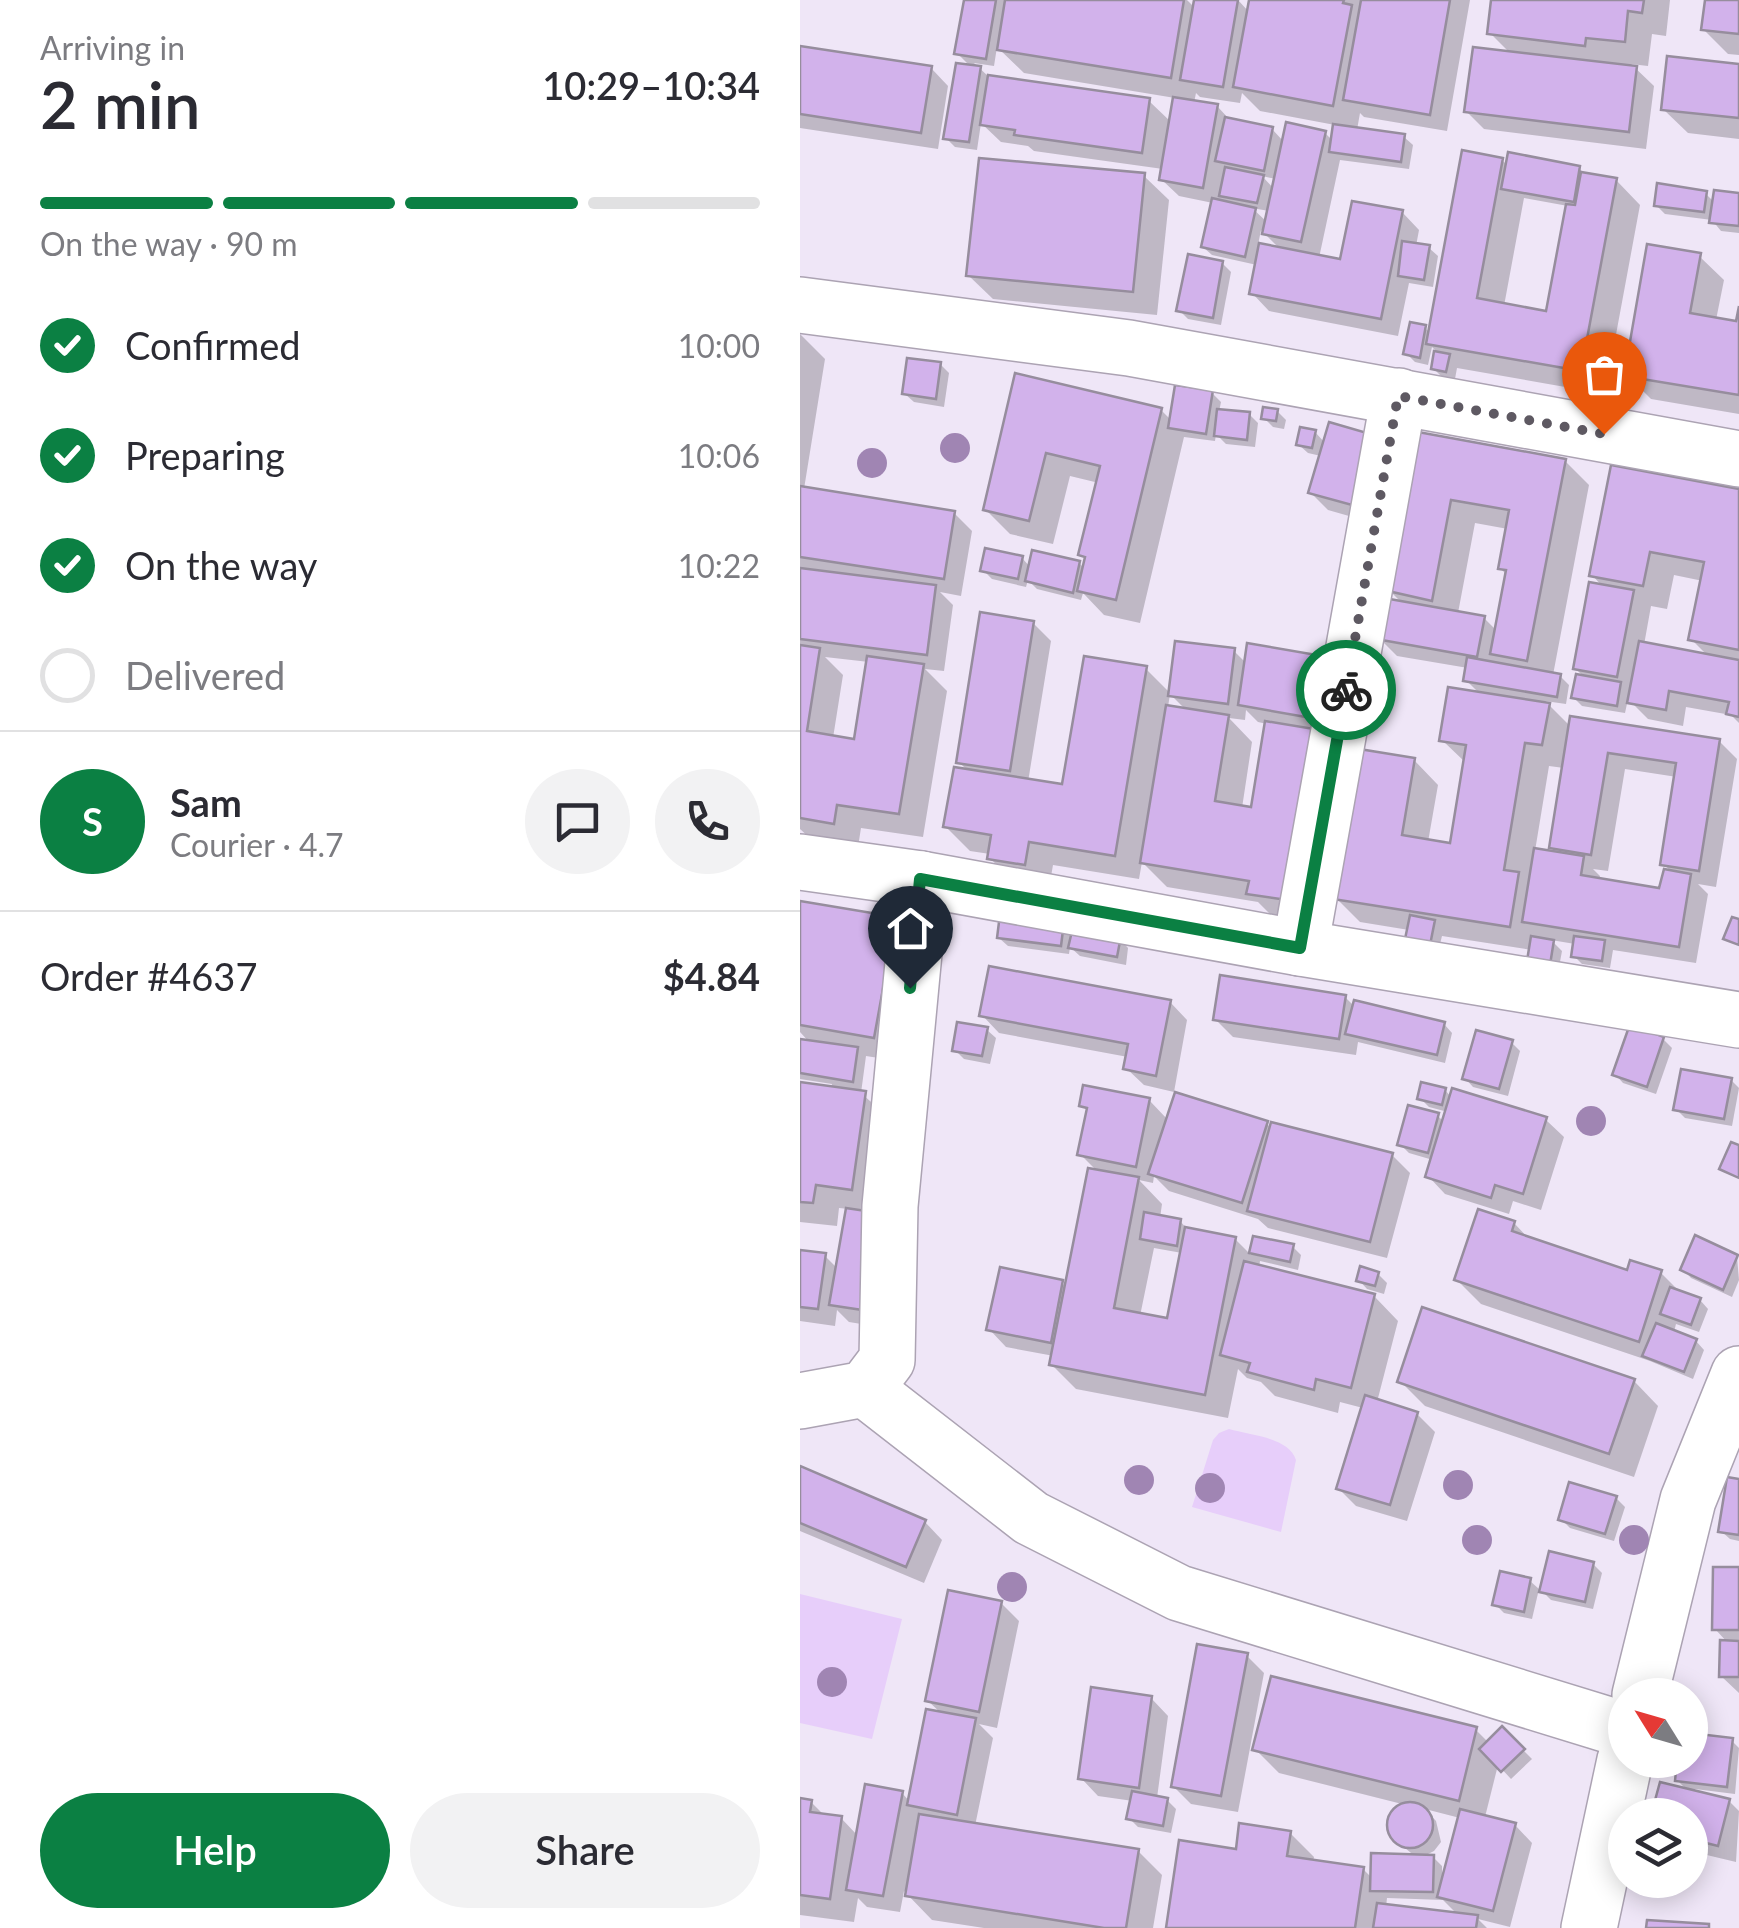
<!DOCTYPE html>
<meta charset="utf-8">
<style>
:root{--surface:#fff;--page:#f2f2f3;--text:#2b2b33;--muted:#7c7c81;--line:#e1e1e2;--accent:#0b8043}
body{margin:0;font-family:Lato,sans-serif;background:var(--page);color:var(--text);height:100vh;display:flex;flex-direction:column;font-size:38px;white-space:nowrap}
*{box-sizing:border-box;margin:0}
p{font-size:32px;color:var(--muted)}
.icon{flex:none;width:55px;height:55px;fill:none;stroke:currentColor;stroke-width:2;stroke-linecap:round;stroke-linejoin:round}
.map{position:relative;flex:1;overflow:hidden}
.panel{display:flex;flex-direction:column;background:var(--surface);width:800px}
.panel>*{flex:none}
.needle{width:65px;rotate:307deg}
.controls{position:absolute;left:808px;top:1678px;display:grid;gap:20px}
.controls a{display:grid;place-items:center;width:100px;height:100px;border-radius:50%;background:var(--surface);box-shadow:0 5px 25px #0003;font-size:50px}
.pin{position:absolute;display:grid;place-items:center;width:85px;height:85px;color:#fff;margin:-102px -42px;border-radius:50% 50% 50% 0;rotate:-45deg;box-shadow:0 0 10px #0007}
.pin .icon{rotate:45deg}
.courier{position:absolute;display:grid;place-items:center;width:100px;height:100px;margin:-50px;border:8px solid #0b8043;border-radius:50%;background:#fff;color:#222;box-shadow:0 2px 12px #0007}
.head em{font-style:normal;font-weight:600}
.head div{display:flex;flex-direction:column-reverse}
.head{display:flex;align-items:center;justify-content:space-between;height:170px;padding:0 40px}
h1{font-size:65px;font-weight:600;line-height:75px}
.bar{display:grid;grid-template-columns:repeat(4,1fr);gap:15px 10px;align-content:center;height:120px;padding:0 40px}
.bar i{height:12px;border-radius:8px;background:var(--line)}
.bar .current{background:var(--accent)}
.bar p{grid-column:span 4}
.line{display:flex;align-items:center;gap:25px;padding:0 40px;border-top:2px solid var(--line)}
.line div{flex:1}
.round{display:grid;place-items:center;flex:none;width:105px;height:105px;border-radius:52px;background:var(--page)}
ol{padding:0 40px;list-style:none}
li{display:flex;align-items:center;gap:30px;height:110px}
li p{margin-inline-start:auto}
li .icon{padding:10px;border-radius:50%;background:var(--accent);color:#fff;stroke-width:4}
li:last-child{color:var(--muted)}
li i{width:55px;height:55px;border:5px solid var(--line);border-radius:50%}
.primary-button{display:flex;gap:20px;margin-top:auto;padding:20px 40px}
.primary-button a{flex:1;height:115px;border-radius:60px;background:var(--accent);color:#fff;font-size:40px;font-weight:600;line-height:115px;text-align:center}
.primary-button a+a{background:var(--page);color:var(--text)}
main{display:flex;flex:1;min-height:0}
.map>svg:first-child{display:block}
</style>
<main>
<section class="panel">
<div class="head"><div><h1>2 min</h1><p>Arriving in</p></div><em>10:29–10:34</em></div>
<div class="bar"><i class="current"></i><i class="current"></i><i class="current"></i><i></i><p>On the way · 90 m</p></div>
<ol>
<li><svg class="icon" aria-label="check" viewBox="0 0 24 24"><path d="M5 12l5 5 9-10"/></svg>Confirmed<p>10:00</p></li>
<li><svg class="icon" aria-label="check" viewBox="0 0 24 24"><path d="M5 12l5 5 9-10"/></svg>Preparing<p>10:06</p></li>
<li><svg class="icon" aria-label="check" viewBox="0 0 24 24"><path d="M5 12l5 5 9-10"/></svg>On the way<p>10:22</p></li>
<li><i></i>Delivered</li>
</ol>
<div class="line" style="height:180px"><b class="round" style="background:var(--accent);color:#fff">S</b><div><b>Sam</b><p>Courier · 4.7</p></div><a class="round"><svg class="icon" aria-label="chat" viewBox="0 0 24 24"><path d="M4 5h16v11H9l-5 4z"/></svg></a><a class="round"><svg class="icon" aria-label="phone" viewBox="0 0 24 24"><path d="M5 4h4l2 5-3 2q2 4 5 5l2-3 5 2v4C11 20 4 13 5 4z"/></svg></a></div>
<div class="line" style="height:130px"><div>Order #4637</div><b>$4.84</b></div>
<div class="primary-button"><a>Help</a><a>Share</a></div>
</section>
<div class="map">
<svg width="939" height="1928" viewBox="0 0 939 1928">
<rect width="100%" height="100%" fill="#efe6f7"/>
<!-- green -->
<g fill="#e7cefa">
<path d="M429 1429C449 1435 489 1437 496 1460L481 1532 392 1507 413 1440 419 1433Z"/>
<polygon points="0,1594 102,1619 72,1739 0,1723"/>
</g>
<!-- shadow -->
<g fill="#0003" fill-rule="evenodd">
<path d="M166 0H387L395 8 397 0H438L449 12 451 0H670L647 131 564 117 560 113 557 130 604 137 613 145 609 169 540 160 519 258 542 262 602 212 619 230 616 246 629 248 638 256 633 287 609 283 598 336 469 311 452 293 457 265 412 255 403 247 413 203 379 196 361 179 363 169 234 151 228 146 201 142 181 123 177 150 155 147 146 138 171 67 157 53ZM197 47 224 73 375 98 371 122 349 101 189 77 174 63 194 66ZM396 93 400 97 440 103 442 93 460 111 535 125 533 141 525 133 484 142 472 129 430 120 417 106 394 103ZM462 176 476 179 474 189ZM452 208 469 211 467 222ZM461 230 481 250 458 245Z"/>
<polygon points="694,0 870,0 866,36 852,34 848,66 831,64 854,86 846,149 684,129 667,112 711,54 690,33"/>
<polygon points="907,0 939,0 939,55 928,54 904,30"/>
<polygon points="0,48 131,68 148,86 138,149 0,128"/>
<polygon points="939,67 939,139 888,133 863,109"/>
<path d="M702 160 708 166 779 168 785 175 816 180 840 205 805 394 657 368 655 379 642 377 633 368 636 351 632 347 628 365 615 362 606 353 625 328 630 333ZM724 198 768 206 748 314 704 306Z"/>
<polygon points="344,176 369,200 357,315 193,299 168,275"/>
<polygon points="905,193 914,202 939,195 939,233 921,231 912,220 865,214 856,205"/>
<polygon points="899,256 924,280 916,320 938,324 939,320 939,414 851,399 827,375"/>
<polygon points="422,263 431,272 421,325 388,319 379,310"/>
<path d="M0 334 25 359 4 489 154 513 172 531 161 596 140 592 153 605 144 671 125 669 147 691 123 837 61 828 58 847 11 839 0 829V571H4L0 567ZM25 657 69 662 56 742 33 738 43 675Z"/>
<polygon points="140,364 149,373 144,407 114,402 105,394"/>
<polygon points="217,376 361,410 372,421 412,393 421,402 419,412 449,414 458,423 455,447 426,444 416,434 415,441 384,437 340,623 304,615 283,593 281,600 237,589 228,580 226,587 192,579 183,570 222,558 231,568 279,563 285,569 287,560 281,554 299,483 270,476 253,544 210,534 185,509"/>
<polygon points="477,411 486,420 484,429 473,427 464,418"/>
<polygon points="515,432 525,443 570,522 528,510 510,492 521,456 508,453 499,445"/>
<path d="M620 434 765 461 789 485 753 675 760 676 769 685 766 704 745 701 771 727 919 741 937 759 916 887 898 884 908 894 896 963 813 950 810 968 782 964 774 956 775 944 751 940 762 951 757 978 732 950 642 936 638 952 609 930 560 922 536 898 614 760 638 785 628 842 652 846 666 763 642 740 680 694 666 680 668 668 597 656 579 638 603 604 590 591ZM675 523 708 529 700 568 707 575 697 631 684 618 658 613ZM749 766 764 768 752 847 759 855 735 851ZM825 769 877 777 863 864 873 873 861 891 799 881 800 876 793 869 808 871Z"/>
<path d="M939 492V723L931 715 886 707 883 726 848 719 828 699 825 713 782 706 774 698 785 678 775 668 803 587 792 575ZM874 575 903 581 891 639 909 657 844 645 851 606 867 609Z"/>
<path d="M233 623 251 641 228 782 264 787 346 669 371 694 434 651 447 664 533 660 524 925 473 917 458 902 367 887 342 862 339 879 253 865 249 888 214 883 190 858V854L170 851 146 827 169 772 159 762ZM370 694 386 710 368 707ZM446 710 458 722 467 724 453 810 442 808 452 742 429 718 445 720Z"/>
<polygon points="0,904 95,920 98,1061 66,1056 61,1093 89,1118 86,1328 49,1322 37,1310 35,1326 0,1321 0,1252 25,1256 38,1269 49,1209 39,1208 37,1226 0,1222 0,1085 31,1089 32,1084 0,1079 0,1041 10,1043 0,1032"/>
<polygon points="202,917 320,939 328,948 326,965 280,956 270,947 269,954 208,946 199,938"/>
<polygon points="545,997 555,1007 644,1024 652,1033 645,1063 558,1042 556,1055 433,1037 415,1019"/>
<polygon points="370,1002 387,1020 374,1092 344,1085 326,1068 328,1057 199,1033 182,1015"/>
<polygon points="187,1030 196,1038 190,1064 164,1059 155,1050"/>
<polygon points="863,1039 872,1048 856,1094 823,1083 815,1074"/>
<polygon points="711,1042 720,1051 708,1096 673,1087 665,1078"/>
<polygon points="931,1080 939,1088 932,1126 885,1118 876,1109"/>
<polygon points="645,1090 652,1098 746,1120 764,1137 741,1210 713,1201 709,1214 645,1194 628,1176 633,1160 609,1153 600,1144 638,1116 644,1122 648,1112 629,1107 620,1098"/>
<path d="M349 1100 368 1120 467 1124 472 1129 592 1155 610 1173 587 1258 468 1228 458 1219 369 1191 354 1176 353 1183 339 1180 362 1204 360 1218 380 1221 389 1231 435 1239 451 1255 454 1239 492 1246 501 1255 498 1270 460 1261 459 1267 574 1296 598 1321 577 1402 617 1414 635 1432 607 1521 556 1506 539 1489 563 1408 540 1402 538 1413 475 1396 461 1382 447 1378 438 1369 428 1418 276 1389 252 1365 254 1356 206 1347 189 1329 262 1283 267 1288 298 1172 280 1154 289 1112 282 1105ZM354 1248 382 1253 369 1321 340 1316Z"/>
<polygon points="714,1223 730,1240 829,1273 861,1273 882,1294 900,1300 908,1309 899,1332 876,1324 874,1332 896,1341 904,1350 893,1379 850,1361 681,1304 657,1280"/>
<polygon points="937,1257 939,1280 932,1297 891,1278 883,1269"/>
<polygon points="578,1274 587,1283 584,1294 567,1289 559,1280"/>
<polygon points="600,1381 834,1381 858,1406 834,1477 625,1406"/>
<polygon points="0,1468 125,1522 142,1540 124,1583 0,1531"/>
<polygon points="939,1482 939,1541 930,1539 921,1531"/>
<polygon points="816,1498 825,1507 814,1541 770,1528 761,1519"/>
<polygon points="793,1564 802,1573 793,1609 751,1600 742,1591"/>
<polygon points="939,1570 939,1693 921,1676 928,1643 915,1629"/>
<polygon points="730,1581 739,1589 732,1619 704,1613 695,1604"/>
<polygon points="201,1603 219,1621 197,1728 179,1724 193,1738 175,1826 338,1851 362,1875 353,1928 184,1928 132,1920 104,1891 100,1912 67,1907 58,1898 54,1922 0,1915 0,1801 11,1802 25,1816 41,1818 58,1836 102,1793 110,1802 142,1714 127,1700"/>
<polygon points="447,1656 464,1673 438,1812 391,1804 373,1786"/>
<polygon points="351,1698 368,1716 357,1798 367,1800 376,1809 371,1833 338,1827 329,1818 333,1801 298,1796 281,1778"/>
<path d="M702 1729 732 1759 711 1779 698 1765 685 1817 715 1825 732 1843 710 1927 678 1919 687 1928H369L438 1851 490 1833 514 1857 513 1862 563 1869 573 1879 616 1857 594 1839 590 1829 591 1818 596 1810 606 1805 479 1773 455 1749 676 1730 689 1743ZM625 1809 660 1818 642 1881V1866L633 1857H622L634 1851 641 1842 636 1821ZM587 1898 643 1900 659 1916 586 1907Z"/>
<polygon points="890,1736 932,1741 939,1748 935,1794 895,1789 895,1793 929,1801 939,1811 936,1862 890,1851 890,1815 854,1815 889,1792 877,1780 880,1760 890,1760"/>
</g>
<!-- building -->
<g fill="#d2b2eb" stroke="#968d9d" stroke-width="2.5">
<polygon points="164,0 196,0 186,59 154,54"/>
<polygon points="205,0 384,0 371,78 197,50"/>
<polygon points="394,0 438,0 423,87 380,80"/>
<polygon points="449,0 544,0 543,3 552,5 533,106 433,87"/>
<polygon points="561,0 650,0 630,115 543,100"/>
<polygon points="691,0 844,0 842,13 828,11 825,42 786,38 785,46 687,34"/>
<polygon points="905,0 939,0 939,34 901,30"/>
<polygon points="0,46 132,66 121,133 0,114"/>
<polygon points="673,47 837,66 829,132 664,112"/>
<polygon points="867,56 939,64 939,118 861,110"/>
<polygon points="156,63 181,66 169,142 143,139"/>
<polygon points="188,75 350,98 342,153 214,135 215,130 180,125"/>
<polygon points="373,97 418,104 403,188 359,180"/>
<polygon points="425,117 473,127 464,171 415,161"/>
<polygon points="486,122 526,131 501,242 462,234"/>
<polygon points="533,124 605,134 601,162 529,152"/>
<polygon points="662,150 703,158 677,298 746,311 766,204 775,205 781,172 817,178 781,371 626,344"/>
<polygon points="708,152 780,166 774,202 701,189"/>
<polygon points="179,158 345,173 333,292 166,276"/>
<polygon points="425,167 464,175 457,203 419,196"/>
<polygon points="857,183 907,191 904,212 854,206"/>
<polygon points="914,190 939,193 939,226 909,223"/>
<polygon points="412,198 456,208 445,257 401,247"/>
<polygon points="552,201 603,210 581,319 449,294 459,243 540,259"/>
<polygon points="602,241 630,245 624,280 598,276"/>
<polygon points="847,244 901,253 890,313 936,321 939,306 939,395 824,376"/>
<polygon points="388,254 423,261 413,318 376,311"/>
<polygon points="610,322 626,325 620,358 603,354"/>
<polygon points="634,351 650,354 646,372 631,369"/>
<polygon points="107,358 141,362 136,399 102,394"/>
<polygon points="215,373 362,408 316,600 277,591 285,557 278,555 300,466 246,453 229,521 183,510"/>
<polygon points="375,385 413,390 406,434 368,428"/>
<polygon points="463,407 478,409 476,421 461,419"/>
<polygon points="417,409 450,412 447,440 414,436"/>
<polygon points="529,422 574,435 552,505 508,493"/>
<polygon points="500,427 516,430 512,448 496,445"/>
<polygon points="618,432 766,459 727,661 690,654 706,570 698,569 709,510 651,500 632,601 588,591"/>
<polygon points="811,465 939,489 939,650 888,640 904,562 850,552 843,586 789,576"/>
<polygon points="0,486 155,511 144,579 0,557"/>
<polygon points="185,548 223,556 218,579 180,571"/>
<polygon points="232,550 280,561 273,593 225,581"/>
<polygon points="0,568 136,585 127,655 0,639"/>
<polygon points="789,582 834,590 817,677 773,669"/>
<polygon points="584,598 685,616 677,657 576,639"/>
<polygon points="180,612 234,621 210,771 156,763"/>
<polygon points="375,641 435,648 428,704 368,696"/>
<polygon points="839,641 939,660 939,717 926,714 929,702 869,691 866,710 827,703"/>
<polygon points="447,643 534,658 523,720 438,705"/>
<polygon points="0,645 20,648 7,731 54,739 67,656 124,664 99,814 37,805 34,824 0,818"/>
<polygon points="284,656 347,666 315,856 229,842 225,865 187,859 191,835 143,827 154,767 262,784"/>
<polygon points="667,657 761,674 757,697 663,681"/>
<polygon points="776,674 821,682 817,706 771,698"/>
<polygon points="648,687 750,703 742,745 725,743 704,870 719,872 710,927 533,899 559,749 615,758 602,835 650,843 666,745 639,741"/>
<polygon points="366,705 429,715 415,801 451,807 465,721 520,730 501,902 446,894 449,881 340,863"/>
<polygon points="770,716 920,739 899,871 860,865 876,763 808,753 791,855 749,848"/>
<polygon points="734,848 784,856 781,875 859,888 864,869 891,874 879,947 722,922"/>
<polygon points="0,901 96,917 74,1038 0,1025"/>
<polygon points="200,914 264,922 261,946 197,938"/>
<polygon points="610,915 635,920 630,945 605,939"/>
<polygon points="932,917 939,919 939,945 923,939"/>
<polygon points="273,927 321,936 317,957 268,948"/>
<polygon points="731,936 754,940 749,971 726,967"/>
<polygon points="774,936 805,940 802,961 771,957"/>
<polygon points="189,966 371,1000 356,1076 323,1069 328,1044 179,1016"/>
<polygon points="420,975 546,995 539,1039 413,1020"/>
<polygon points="554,1000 645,1022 637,1055 545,1034"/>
<polygon points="157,1022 188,1027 182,1056 152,1051"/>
<polygon points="830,1024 864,1037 847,1087 812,1075"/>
<polygon points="676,1030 713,1040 699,1089 662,1079"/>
<polygon points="0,1039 58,1047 53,1082 0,1073"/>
<polygon points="881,1069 932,1078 924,1119 873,1110"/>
<polygon points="0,1082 66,1091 52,1190 16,1185 13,1203 0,1202"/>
<polygon points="621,1082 646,1088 642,1105 617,1099"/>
<polygon points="283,1085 350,1098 336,1167 277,1155 287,1108 279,1106"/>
<polygon points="652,1088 747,1117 723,1194 695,1185 691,1198 625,1177"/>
<polygon points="375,1092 468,1121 442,1203 348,1174"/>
<polygon points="608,1105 639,1113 628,1153 597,1145"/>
<polygon points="471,1122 593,1153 570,1242 447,1211"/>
<polygon points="931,1142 939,1145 939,1178 919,1169"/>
<polygon points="288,1168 339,1177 314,1308 367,1318 385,1227 436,1237 405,1395 249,1365"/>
<polygon points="46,1208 86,1214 69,1311 29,1305"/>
<polygon points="678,1209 715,1221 712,1231 827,1270 830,1260 862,1270 839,1342 654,1280"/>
<polygon points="344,1212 381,1219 377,1246 340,1239"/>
<polygon points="895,1235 938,1255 923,1290 880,1270"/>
<polygon points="453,1236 494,1244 490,1262 449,1253"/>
<polygon points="0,1250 26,1253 18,1309 0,1307"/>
<polygon points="444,1261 575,1294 551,1388 516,1379 514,1390 447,1372 450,1363 420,1355"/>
<polygon points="560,1266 579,1272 575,1286 556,1281"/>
<polygon points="200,1267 263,1280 251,1343 186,1330"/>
<polygon points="870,1287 901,1298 891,1325 860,1314"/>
<polygon points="622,1307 835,1379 809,1454 597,1382"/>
<polygon points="856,1323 897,1339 884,1372 842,1356"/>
<polygon points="565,1395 618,1412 590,1505 536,1489"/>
<polygon points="0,1466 126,1520 106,1567 0,1523"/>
<polygon points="927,1477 939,1479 939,1535 918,1532"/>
<polygon points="769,1482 817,1496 805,1534 758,1520"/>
<polygon points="749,1551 794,1562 785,1602 739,1592"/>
<polygon points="913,1567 939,1567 939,1630 912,1630"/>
<polygon points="700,1571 731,1578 724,1612 692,1605"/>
<polygon points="148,1590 202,1601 179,1712 125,1701"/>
<polygon points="920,1640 939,1641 939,1677 919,1677"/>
<polygon points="397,1644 448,1653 421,1796 371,1787"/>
<polygon points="471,1676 677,1727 659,1801 452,1750"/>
<polygon points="291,1687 352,1696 339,1788 278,1779"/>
<polygon points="126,1709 176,1718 157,1815 107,1805"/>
<polygon points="702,1726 725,1749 701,1772 679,1749"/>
<polygon points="890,1733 933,1738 927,1787 875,1781 877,1760 890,1760"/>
<polygon points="860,1782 930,1799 918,1846 890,1839 890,1815 851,1815"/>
<polygon points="65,1784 103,1791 83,1896 46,1890"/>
<polygon points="332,1791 368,1798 363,1826 326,1819"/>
<polygon points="0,1798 12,1800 10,1812 42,1816 30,1899 0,1895"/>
<circle cx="610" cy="1825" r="23"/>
<polygon points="660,1809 716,1823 693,1911 637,1897"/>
<polygon points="119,1814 339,1849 326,1928 304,1928 105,1896"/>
<polygon points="439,1823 491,1831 487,1856 564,1867 555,1928 366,1928 379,1840 436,1849"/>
<polygon points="571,1853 634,1855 633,1892 570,1891"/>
<polygon points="577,1903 678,1915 676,1928 573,1928"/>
<polygon points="847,1920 909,1924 909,1928 846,1928"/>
</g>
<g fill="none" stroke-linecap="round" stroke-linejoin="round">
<defs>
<g id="minor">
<polyline points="0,305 329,348 939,459"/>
<polyline points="0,862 121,879 500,948 939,1020"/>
<polyline points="500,948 599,396"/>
<polyline points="65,1389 231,1518 379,1593 825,1730"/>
<polyline points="0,1401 65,1389 87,1360 90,1206 121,879"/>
<polyline points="840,1695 888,1500 939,1374"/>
<polyline points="789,1928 825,1760"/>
</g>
</defs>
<!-- minor casing -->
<use href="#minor" stroke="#aca3b3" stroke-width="58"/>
<!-- minor -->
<use href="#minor" stroke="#fff" stroke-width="55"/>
</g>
<!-- trees -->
<g fill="#a085b3">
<circle cx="155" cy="448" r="15"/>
<circle cx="72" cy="463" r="15"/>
<circle cx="791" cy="1121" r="15"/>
<circle cx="339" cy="1480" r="15"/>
<circle cx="658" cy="1485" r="15"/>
<circle cx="410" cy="1488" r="15"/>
<circle cx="677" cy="1540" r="15"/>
<circle cx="834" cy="1540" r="15"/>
<circle cx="212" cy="1587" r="15"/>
<circle cx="32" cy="1682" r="15"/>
</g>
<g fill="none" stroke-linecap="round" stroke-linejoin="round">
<!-- done -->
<polyline stroke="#5e5962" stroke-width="10" stroke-dasharray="0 18" points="546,690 598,396 804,434"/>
<!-- route -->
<polyline stroke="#0b8043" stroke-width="12" points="110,988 120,879 500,948 546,690"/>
</g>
</svg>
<div class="controls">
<a><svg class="needle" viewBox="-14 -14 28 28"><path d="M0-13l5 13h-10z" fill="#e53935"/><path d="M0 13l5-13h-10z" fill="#7c7c81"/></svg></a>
<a><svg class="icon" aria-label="layers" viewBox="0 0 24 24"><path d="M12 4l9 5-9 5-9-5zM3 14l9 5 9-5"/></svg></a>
</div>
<div class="pin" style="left:804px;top:434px;background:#ea580c"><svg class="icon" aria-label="bag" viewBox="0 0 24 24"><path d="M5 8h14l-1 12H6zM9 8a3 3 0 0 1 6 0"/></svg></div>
<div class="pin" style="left:110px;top:988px;background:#1f2937"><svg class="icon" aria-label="home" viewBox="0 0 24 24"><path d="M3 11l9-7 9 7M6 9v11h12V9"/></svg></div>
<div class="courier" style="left:546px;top:690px"><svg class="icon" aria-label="bike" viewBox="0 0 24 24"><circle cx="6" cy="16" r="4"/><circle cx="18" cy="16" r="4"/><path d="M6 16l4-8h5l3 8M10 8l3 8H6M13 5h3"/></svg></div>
</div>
</main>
